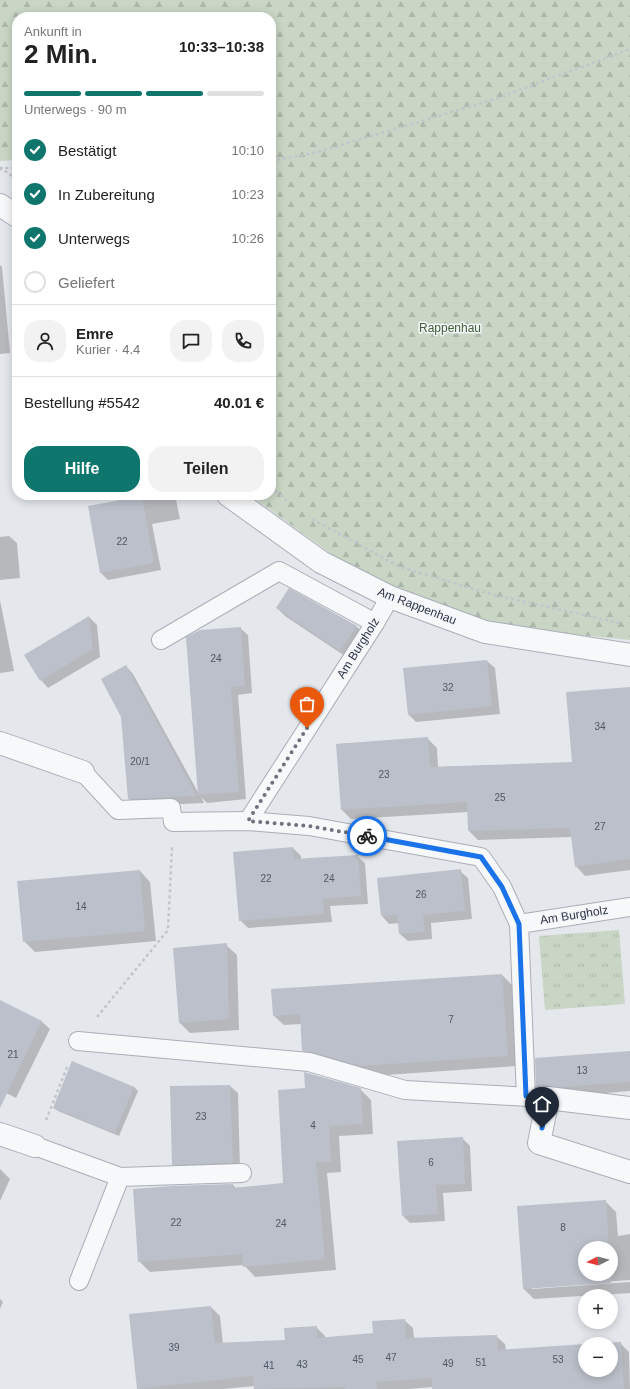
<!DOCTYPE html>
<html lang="de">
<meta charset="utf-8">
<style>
:root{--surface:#fff;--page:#f2f2f2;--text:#222;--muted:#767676;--line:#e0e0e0;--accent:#0f766e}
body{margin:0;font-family:Helvetica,sans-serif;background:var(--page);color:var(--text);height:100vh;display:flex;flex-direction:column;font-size:15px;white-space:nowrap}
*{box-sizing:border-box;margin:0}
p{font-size:13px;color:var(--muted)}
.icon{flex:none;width:22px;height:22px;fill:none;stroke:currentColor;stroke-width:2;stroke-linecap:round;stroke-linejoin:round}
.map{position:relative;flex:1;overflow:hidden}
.details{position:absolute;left:12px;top:12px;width:264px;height:488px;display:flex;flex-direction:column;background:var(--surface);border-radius:16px;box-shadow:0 2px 10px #0003}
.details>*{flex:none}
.needle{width:26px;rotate:264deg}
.buttons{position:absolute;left:578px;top:1241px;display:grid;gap:8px}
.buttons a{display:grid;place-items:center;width:40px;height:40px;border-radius:50%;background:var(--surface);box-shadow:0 2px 10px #0003;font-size:20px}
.pin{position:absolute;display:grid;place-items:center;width:34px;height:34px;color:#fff;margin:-41px -17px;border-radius:50% 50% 50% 0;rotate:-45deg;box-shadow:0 0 4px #0007}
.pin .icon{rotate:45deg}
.courier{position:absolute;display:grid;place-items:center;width:40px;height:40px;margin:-20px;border:3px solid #1a73e8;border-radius:50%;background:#fff;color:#222;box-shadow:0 1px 5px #0007}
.head em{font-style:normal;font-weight:700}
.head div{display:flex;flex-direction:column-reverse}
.head{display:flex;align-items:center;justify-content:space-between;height:68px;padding:0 12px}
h1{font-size:26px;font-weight:700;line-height:30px}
.bar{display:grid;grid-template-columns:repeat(4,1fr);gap:6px 4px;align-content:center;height:48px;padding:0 12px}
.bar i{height:5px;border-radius:3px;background:var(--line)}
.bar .current{background:var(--accent)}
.bar p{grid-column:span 4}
.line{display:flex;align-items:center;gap:10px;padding:0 12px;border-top:1px solid var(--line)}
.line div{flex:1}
.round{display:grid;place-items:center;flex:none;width:42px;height:42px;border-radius:16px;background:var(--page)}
ol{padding:0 12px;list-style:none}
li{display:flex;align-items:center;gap:12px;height:44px}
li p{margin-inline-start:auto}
li .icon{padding:4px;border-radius:50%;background:var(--accent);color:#fff;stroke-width:4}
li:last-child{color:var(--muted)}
li i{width:22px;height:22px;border:2px solid var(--line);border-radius:50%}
.action{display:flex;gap:8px;margin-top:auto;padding:8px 12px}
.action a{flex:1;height:46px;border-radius:16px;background:var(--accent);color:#fff;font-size:16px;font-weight:700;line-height:46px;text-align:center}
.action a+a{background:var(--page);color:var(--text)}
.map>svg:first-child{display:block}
</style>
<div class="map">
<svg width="630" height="1389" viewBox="0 0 630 1389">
<defs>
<pattern id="forest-firs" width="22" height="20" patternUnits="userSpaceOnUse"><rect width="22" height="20" fill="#c9d6c5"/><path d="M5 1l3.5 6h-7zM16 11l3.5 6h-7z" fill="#adb8ab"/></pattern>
<pattern id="park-tufts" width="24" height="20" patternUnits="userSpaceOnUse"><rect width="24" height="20" fill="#c9d6c5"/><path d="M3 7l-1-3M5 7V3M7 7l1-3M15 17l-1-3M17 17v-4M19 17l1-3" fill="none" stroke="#adb8ab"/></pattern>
</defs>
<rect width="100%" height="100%" fill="#e4e7ec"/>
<!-- forest -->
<polygon fill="url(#forest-firs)" points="0,0 630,0 630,640 421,619 250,495 271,495 271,17 17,17 17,160 0,161"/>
<!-- park -->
<polygon fill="url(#park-tufts)" points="619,930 625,1004 545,1010 539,936"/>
<!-- shadow -->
<g fill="#0003" fill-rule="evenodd">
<polygon points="0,265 2,267 10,353 0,354"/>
<polygon points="13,372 17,372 17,413"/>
<polygon points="136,495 175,495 180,519 152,524 161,570 108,580 101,573 137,498"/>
<polygon points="9,536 17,543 20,578 0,580 0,537"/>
<polygon points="0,600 14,671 0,673"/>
<polygon points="277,608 356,626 364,634 348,658 285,616"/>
<polygon points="89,617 97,625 100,657 48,688 41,680"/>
<polygon points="240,628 248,635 252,693 238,695 246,799 207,803 201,797 204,803 137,806 129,799 126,666 133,674 199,794"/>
<polygon points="487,661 495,668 500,714 416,722 409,715"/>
<polygon points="630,688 630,870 585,876 576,866 572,837 478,840 469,831 468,812 351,819 342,810 337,744 427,738 437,748 438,767 573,763"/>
<polygon points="293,848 301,856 301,860 357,856 365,863 368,904 330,906 332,922 248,928 240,920"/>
<polygon points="140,871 150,882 156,941 35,952 24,941"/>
<polygon points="460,871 468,878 472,919 431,923 432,939 408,941 400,934 399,923 389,924 382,916"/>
<polygon points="226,945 237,955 239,1030 190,1033 179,1022"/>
<polygon points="502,975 512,985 517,1066 371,1076 313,1060 303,1050 301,1024 284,1025 274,1016"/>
<polygon points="0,1001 42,1022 50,1029 16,1098 0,1090"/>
<polygon points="630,1052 630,1091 570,1096 546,1095 537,1086"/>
<polygon points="72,1062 134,1087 138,1091 119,1136 58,1111 54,1108"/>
<polygon points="230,1086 238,1093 240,1170 180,1172 173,1164 171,1087"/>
<polygon points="306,1089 360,1089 371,1100 373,1134 339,1136 341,1172 327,1173 336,1270 255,1277 244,1265 150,1272 139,1261 233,1185 236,1188 284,1184"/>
<polygon points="462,1138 470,1146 472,1191 443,1193 445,1221 410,1223 403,1216"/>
<polygon points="0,1169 10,1179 0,1201"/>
<path d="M605 1201 616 1212 618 1236 630 1234V1280L532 1287V1289L630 1282V1293L534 1299 523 1288ZM585 1248H611V1274H585Z"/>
<polygon points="0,1299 3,1302 0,1309"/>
<polygon points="211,1307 220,1316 223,1344 286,1341 316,1327 325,1336 325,1338 374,1334 404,1320 413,1328 414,1339 496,1336 505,1344 506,1351 585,1345 585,1370 611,1370 611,1344 602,1344 620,1343 629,1352 630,1389 433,1389 433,1387 408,1389 255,1389 255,1386 223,1389 139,1389 131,1315"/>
</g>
<!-- building -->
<g fill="#bbc0ca">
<polygon points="142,496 154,563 100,573 88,506"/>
<polygon points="289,588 357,626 340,651 276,608"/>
<polygon points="89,616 93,649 40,681 24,655"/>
<polygon points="241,627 245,686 231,687 239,792 198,795 186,637 200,630"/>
<polygon points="487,660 492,706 408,715 403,668"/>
<polygon points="126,665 197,796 128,799 121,717 101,679"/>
<polygon points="630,687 630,859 575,867 570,828 468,831 467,802 341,810 336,744 428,737 430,767 572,762 566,692"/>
<polygon points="293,847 294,859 358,855 361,896 323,899 324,914 239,921 233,852"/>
<polygon points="461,869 465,911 423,915 425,932 399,934 397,915 381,916 377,878"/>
<polygon points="140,870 145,931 23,942 17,881"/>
<polygon points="227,943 229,1019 179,1023 173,948"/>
<polygon points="502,974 508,1056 361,1066 312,1052 302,1051 300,1014 273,1016 271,989"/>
<polygon points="0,1000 42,1021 0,1108"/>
<polygon points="630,1051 630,1082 560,1087 550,1086 536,1087 535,1058"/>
<polygon points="72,1061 134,1087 115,1133 53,1108"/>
<polygon points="304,1072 361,1088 363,1124 329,1126 331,1162 316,1162 325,1259 243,1267 242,1254 138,1262 133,1189 172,1186 233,1184 233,1188 283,1183 278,1090 305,1088"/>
<polygon points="230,1085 233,1163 172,1165 170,1086"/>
<polygon points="463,1137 465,1184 436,1185 438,1214 402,1216 397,1141"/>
<polygon points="606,1200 609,1248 585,1248 585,1274 611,1274 611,1283 523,1289 517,1206"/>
<polygon points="211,1306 215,1343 285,1340 284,1328 317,1326 317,1338 373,1333 372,1321 405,1319 406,1338 497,1335 498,1350 585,1344 585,1370 611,1370 611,1344 588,1344 621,1342 624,1389 432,1389 432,1378 376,1382 377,1389 345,1389 344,1387 254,1389 253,1376 137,1389 129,1314"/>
</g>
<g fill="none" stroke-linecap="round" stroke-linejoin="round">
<defs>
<g id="service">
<polyline points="161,640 279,571 375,623"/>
<polyline points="83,772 118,810 171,808 173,822 248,821 309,826 481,857 502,887 519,924 630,907"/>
<polyline points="248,821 375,623 390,597"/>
<polyline points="519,924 526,1097"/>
<polyline points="78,1041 309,1062 405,1090 548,1098"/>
<polyline points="35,1146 120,1177 79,1281"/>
<polyline points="120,1177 242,1173"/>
</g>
<g id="minor">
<polyline points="0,205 17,216"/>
<polyline points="228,495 321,562 390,597 485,632 630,655"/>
<polyline points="0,743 83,772"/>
<polyline points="630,1108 548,1098 539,1143 630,1172"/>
<polyline points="0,1134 35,1146"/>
</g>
</defs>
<!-- service casing -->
<use href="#service" stroke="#a9aeb7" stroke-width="20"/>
<!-- minor casing -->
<use href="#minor" stroke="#a9aeb7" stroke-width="24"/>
<!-- path -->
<g stroke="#c2c5cb" stroke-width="2.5" stroke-dasharray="3 3" stroke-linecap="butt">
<polyline points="271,161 318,152 495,99 630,49"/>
<polyline points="0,167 17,180"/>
<polyline points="0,170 2,168 17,168"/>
<polyline points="271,487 287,501"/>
<polyline points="312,519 400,567 494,595 620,623"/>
<polyline points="97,1017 168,930 172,847"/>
<polyline points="46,1120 68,1065"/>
</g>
<!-- service -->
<use href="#service" stroke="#f7f8fa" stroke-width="18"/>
<!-- minor -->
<use href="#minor" stroke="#f7f8fa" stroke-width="22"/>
</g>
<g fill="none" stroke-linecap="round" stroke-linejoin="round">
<!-- done -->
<polyline stroke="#6c737f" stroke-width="4" stroke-dasharray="0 7.2" points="307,728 248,821 309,826 367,836"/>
<!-- route -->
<polyline stroke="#1a73e8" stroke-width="5" points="367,836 481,857 502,887 519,924 526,1096 548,1098 542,1128"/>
</g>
<g text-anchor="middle" stroke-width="3" stroke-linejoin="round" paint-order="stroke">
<!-- number labels -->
<g font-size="10" fill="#4f5766">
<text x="122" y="545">22</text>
<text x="216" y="662">24</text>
<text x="448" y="691">32</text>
<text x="600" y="730">34</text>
<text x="140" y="765">20/1</text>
<text x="384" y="778">23</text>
<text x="500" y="801">25</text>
<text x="600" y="830">27</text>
<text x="266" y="882">22</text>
<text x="329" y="882">24</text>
<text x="421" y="898">26</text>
<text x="81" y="910">14</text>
<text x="451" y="1023">7</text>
<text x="13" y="1058">21</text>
<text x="582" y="1074">13</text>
<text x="201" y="1120">23</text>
<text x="313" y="1129">4</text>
<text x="431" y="1166">6</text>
<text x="176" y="1226">22</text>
<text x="281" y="1227">24</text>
<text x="563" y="1231">8</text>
<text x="174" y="1351">39</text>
<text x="391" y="1361">47</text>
<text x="358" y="1363">45</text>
<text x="558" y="1363">53</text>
<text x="481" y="1366">51</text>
<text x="448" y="1367">49</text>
<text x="302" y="1368">43</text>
<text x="269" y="1369">41</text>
</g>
<!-- park labels -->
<g font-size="12" fill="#3f6138" stroke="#f4f6f9">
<text x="450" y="332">Rappenhau</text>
</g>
<!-- street labels -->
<g font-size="12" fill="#2b3445" stroke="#f4f6f9">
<text transform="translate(417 606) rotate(21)" y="4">Am Rappenhau</text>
<text transform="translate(358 648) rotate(-58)" y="4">Am Burgholz</text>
<text transform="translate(574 915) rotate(-9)" y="4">Am Burgholz</text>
</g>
</g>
</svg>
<div class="buttons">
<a><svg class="needle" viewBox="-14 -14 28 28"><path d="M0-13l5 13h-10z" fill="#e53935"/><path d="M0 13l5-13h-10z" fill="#767676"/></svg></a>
<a>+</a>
<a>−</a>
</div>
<div class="pin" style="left:307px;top:728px;background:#ea580c"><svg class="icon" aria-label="bag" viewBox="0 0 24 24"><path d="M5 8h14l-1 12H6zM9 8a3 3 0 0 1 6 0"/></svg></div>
<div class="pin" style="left:542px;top:1128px;background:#1f2937"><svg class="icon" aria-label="home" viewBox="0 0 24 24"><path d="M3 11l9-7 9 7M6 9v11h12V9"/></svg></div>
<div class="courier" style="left:367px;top:836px"><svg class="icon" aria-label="bike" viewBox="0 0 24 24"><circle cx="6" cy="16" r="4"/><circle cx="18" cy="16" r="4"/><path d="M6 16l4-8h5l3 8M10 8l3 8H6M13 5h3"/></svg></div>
<section class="details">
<div class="head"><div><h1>2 Min.</h1><p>Ankunft in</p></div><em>10:33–10:38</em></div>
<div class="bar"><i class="current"></i><i class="current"></i><i class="current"></i><i></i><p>Unterwegs · 90 m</p></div>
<ol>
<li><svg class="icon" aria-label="check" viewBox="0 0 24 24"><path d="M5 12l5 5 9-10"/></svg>Bestätigt<p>10:10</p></li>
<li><svg class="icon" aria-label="check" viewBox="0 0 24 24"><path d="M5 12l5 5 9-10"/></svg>In Zubereitung<p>10:23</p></li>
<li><svg class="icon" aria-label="check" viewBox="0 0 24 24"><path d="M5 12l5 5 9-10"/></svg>Unterwegs<p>10:26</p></li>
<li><i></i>Geliefert</li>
</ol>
<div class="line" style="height:72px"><a class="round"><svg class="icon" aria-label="person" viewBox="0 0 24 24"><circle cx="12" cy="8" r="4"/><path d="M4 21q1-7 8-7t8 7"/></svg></a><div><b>Emre</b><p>Kurier · 4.4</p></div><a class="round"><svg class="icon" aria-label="chat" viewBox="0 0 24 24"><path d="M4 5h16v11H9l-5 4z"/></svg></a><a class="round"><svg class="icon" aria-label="phone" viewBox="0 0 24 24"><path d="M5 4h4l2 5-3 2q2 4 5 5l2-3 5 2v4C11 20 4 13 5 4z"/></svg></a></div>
<div class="line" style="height:52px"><div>Bestellung #5542</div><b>40.01 €</b></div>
<div class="action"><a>Hilfe</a><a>Teilen</a></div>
</section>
</div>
